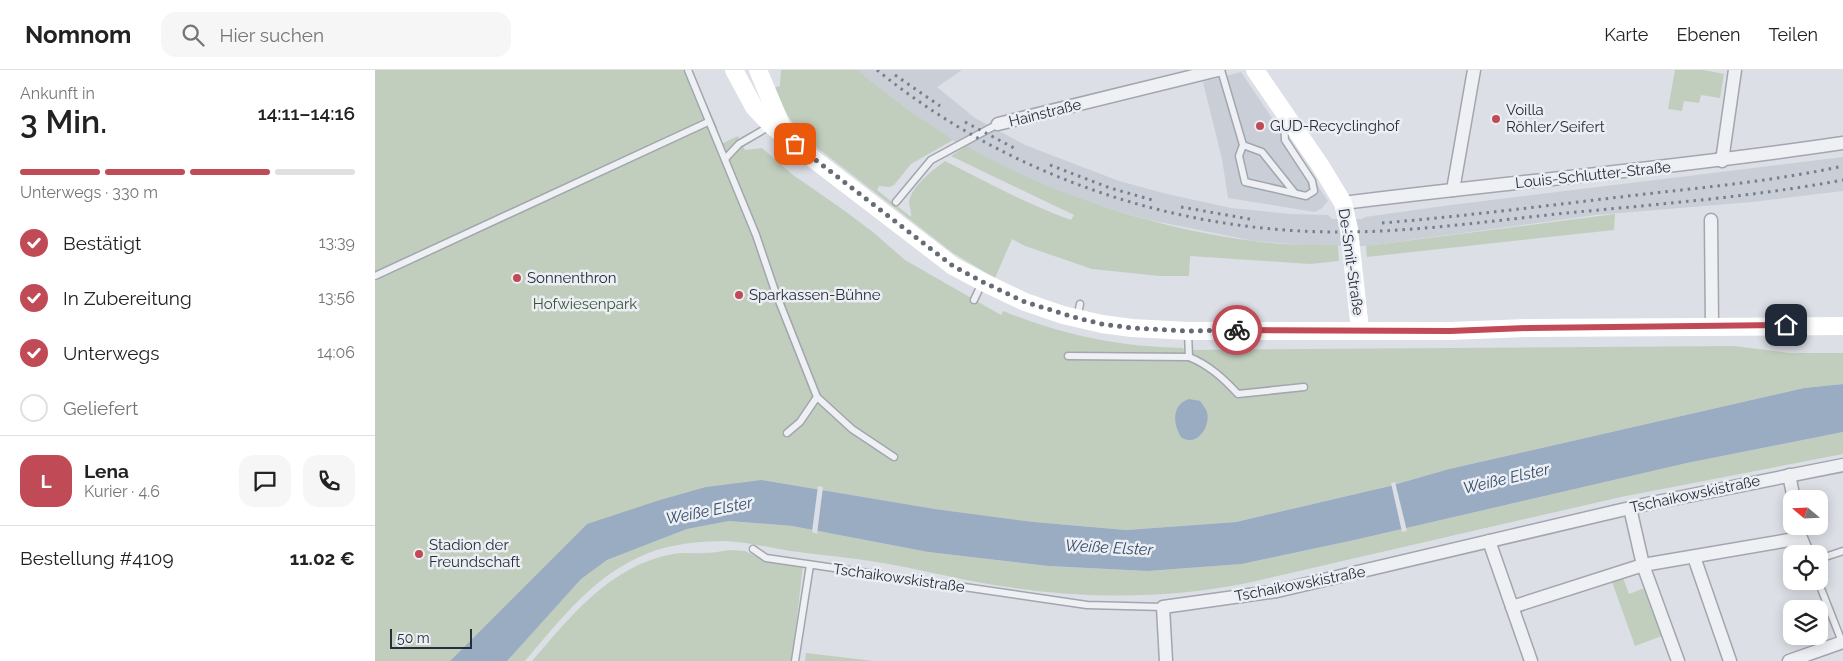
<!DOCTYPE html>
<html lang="de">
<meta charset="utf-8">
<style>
:root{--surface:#fff;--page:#f6f6f6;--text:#222;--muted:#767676;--line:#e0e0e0;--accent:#c14a57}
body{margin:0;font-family:Raleway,sans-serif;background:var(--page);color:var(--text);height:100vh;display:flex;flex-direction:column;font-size:19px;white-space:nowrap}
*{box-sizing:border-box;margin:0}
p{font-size:16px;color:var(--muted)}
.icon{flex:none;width:28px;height:28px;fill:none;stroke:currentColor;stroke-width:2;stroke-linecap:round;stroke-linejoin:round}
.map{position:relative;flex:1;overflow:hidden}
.details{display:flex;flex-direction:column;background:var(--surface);width:375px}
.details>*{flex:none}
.needle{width:32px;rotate:289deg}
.fabs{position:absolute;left:1408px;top:420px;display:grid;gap:10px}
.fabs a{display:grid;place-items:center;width:45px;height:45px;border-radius:10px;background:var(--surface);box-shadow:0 2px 12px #0003;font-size:25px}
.scale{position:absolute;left:15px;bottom:12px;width:82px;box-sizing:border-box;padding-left:5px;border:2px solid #272d3a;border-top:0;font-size:14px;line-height:18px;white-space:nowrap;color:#272d3a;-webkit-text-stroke:4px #ebeef3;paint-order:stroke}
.pin{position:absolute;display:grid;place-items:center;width:42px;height:42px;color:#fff;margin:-21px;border-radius:10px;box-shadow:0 2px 8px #0006}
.courier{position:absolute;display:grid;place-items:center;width:50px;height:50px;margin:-25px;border:4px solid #c14a57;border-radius:50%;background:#fff;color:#222;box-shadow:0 1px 6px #0007}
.overview em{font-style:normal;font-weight:600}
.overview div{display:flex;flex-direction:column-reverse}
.overview{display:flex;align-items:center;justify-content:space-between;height:85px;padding:0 20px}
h1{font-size:32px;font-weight:600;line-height:38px}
.bar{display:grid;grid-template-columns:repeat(4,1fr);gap:8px 5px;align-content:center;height:60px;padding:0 20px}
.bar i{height:6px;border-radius:4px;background:var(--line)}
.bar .selected{background:var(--accent)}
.bar p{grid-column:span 4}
.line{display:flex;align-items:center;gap:12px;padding:0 20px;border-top:1px solid var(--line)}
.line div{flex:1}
.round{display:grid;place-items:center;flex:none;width:52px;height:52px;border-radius:15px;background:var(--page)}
ol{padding:0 20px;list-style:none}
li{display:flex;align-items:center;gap:15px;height:55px}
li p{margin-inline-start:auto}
li .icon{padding:5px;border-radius:50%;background:var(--accent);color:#fff;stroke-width:4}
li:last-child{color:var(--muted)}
li i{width:28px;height:28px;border:2px solid var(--line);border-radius:50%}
header{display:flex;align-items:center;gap:30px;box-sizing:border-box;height:70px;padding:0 25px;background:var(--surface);border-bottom:1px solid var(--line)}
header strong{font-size:24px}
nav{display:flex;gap:28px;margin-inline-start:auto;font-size:18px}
.search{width:350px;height:45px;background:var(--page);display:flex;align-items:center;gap:12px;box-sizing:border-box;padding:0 18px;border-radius:15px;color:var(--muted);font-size:19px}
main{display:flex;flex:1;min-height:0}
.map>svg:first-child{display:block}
</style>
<header>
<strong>Nomnom</strong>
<div class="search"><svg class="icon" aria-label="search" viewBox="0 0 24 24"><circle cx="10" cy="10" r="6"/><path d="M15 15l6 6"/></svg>Hier suchen</div>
<nav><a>Karte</a><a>Ebenen</a><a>Teilen</a></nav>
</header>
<main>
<section class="details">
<div class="overview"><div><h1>3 Min.</h1><p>Ankunft in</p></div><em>14:11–14:16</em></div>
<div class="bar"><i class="selected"></i><i class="selected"></i><i class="selected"></i><i></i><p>Unterwegs · 330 m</p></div>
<ol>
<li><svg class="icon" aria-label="check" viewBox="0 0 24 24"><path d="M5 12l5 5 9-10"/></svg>Bestätigt<p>13:39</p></li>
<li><svg class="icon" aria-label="check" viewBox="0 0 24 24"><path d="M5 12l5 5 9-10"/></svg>In Zubereitung<p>13:56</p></li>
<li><svg class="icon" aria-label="check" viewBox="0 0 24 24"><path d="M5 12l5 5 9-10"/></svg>Unterwegs<p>14:06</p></li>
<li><i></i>Geliefert</li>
</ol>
<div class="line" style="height:90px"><b class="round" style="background:var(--accent);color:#fff">L</b><div><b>Lena</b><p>Kurier · 4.6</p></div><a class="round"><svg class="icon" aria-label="chat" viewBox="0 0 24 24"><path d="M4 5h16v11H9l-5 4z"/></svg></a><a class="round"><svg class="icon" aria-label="phone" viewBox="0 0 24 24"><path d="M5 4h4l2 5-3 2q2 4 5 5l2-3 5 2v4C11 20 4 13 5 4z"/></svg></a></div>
<div class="line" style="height:65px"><div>Bestellung #4109</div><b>11.02 €</b></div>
</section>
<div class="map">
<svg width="1468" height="591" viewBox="0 0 1468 591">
<rect width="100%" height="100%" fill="#dcdfe5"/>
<!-- built -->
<g fill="#caced6">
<polygon points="482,0 587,0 562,17 600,48 650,75 744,111 792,124 856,138 916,144 953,145 957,149 987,149 990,147 1076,135 1468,87 1468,121 1377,132 1221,145 991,176 928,175 879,171 774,150 724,136 683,121 646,105 573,68 536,42"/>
<polygon points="866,2 953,131 947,138 940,142 853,128 847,89 828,12"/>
</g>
<!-- green -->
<g fill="#c1cebe">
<path d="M0 0H316L342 57V63L346 74 363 66 370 80 387 78 418 105 470 141 499 163 530 190 626 245 628 241C687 265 744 277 808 278L809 280 1359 276 1414 283H1468V314L1429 318 1074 399 1015 416 861 452 751 460 659 452 560 439 387 410 212 454 75 591H0Z"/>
<path d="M406 0H482L536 42 578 70 536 94 519 115 514 117 504 116 502 120 536 147C537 142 534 137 534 132 537 115 558 100 570 91 611 112 652 134 696 150L699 145 576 86 591 76C680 126 779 158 879 171 907 175 935 175 963 175L964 191 935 194 815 186 814 206H785L717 199 650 176 637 169 620 208 578 183 435 72C417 53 409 42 398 18L405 16Z"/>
<polygon points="1300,0 1329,0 1349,4 1345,28 1326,25 1324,33 1309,31 1307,41 1293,39"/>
<polygon points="1240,144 1239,160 992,187 991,176"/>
<path d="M1468 362V384L1246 427 872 513C794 529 712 529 633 517 595 512 557 502 519 495 488 489 455 486 423 482 400 479 374 472 350 471 324 471 295 474 271 484 219 505 185 550 150 591H132L205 509 232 490 312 459 354 451 417 456 553 482 673 496 773 501 867 494 984 469 1312 393Z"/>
<path d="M355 480 370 481 388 490 428 495 417 591H157C196 546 236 495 298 484 308 482 318 484 329 483 338 483 346 481 355 480Z"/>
<polygon points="1248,508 1254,524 1272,517 1289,564 1287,566 1260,576 1237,512"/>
<polygon points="431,583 499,591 430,591"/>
</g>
<!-- water -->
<g fill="#9aacc2">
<polygon points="1468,314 1468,362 1312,393 984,469 867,494 773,501 673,496 553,482 417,456 354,451 312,459 232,490 206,509 132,591 75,591 212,454 285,430 331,417 387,410 560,439 659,452 751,460 861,452 1015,416 1074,399 1429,318"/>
<path d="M814 329 825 331C828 335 831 339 832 342 836 357 821 378 806 367 798 354 796 335 814 329Z"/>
</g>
<!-- pier -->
<g fill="#dcdfe5">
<polygon points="1020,412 1032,461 1027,462 1016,413"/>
<polygon points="443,416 448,417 442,464 437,462"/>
</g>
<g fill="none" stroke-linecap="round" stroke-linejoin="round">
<defs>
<g id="lane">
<polyline points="313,0 381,165 400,221 442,327 477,359 519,387"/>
<polyline points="846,0 868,75 864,86 870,112 931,126 939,121 937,111 910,70 909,50"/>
<polyline points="868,75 887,82 919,122"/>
<polyline points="350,89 364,74 395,56"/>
<polyline points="521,132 556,90 623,54"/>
<polyline points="0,206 333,52"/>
<polyline points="599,230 607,213"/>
<polyline points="702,248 705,234"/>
<polyline points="813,263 814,287"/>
<path d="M693 286 814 287C834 295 848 308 863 324L929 317"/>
<polyline points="412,363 425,352 442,327"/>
<polyline points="378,479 391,488 712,535 788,537"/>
<polyline points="1444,489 1468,481"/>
<polyline points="1443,511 1467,572"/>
<polyline points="420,591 435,495"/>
</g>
<g id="street">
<polyline points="623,54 843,0"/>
<polyline points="1347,91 1360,0"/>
<polyline points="1078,120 1099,0"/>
<path d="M968 133C1134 112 1302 98 1468 73"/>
<polyline points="1336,150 1337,256"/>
<polyline points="1414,405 1419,429"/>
<polyline points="1255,438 1268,495 1303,591"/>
<polyline points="1114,471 1156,591"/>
<polyline points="1319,487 1355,591"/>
<polyline points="1137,537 1268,495 1426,468 1431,480"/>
<polyline points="791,591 788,537 902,521 1272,434 1468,395"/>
<polyline points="1414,591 1468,572"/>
</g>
</defs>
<!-- lane casing -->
<use href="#lane" stroke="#a2a6ae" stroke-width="9"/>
<!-- street casing -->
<use href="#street" stroke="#a2a6ae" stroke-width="15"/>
<!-- lane -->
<use href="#lane" stroke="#eef0f4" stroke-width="6"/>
<!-- street -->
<use href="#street" stroke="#eef0f4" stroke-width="12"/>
<!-- secondary -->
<g stroke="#fff" stroke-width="18">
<polyline points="359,0 379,37 396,55 428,81 578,196 608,212 650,232 688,245 727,254 757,258 813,261 1075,261 1154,258 1468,256"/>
<polyline points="383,0 410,64"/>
<polyline points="880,0 945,95 968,133 974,159 985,260"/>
</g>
<!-- rail -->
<g stroke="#777e8d" stroke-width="3" stroke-dasharray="2.5 5" stroke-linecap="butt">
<path d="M502 0C629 103 792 160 955 162 1034 163 1113 151 1192 143 1284 134 1377 127 1468 110"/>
<polyline points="520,5 565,36"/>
<polyline points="590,52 641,79"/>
<polyline points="675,95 735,118 781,131"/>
<polyline points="806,137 880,150"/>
<path d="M1007 153C1092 146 1177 135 1262 125 1331 117 1400 111 1468 96"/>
</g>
</g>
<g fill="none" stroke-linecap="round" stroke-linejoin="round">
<!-- done -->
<polyline stroke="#666b76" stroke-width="5" stroke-dasharray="0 9" points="420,74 578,196 608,212 650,232 702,248 727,254 757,258 814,261 862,260"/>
<!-- route -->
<polyline stroke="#c14a57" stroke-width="6" points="862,260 1075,261 1154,258 1411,255"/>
</g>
<!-- markers -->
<g fill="#c14a57" stroke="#ebeef3" stroke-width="2">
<circle cx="1121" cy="49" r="5"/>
<circle cx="885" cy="56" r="5"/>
<circle cx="142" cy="208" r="5"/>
<circle cx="364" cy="225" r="5"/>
<circle cx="44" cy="484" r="5"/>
</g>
<g text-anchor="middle" stroke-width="5" stroke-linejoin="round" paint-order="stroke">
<!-- poi labels -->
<g font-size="15" fill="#272d3a" stroke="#ebeef3" text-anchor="start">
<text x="1131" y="45">Voilla<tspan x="1131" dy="17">Röhler/Seifert</tspan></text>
<text x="895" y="61">GUD-Recyclinghof</text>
<text x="152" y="213">Sonnenthron</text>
<text x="374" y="230">Sparkassen-Bühne</text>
<text x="54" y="480">Stadion der<tspan x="54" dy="17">Freundschaft</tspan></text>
</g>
<!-- street labels -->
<g font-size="15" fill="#272d3a" stroke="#ebeef3">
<text transform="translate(670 43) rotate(-14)" y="5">Hainstraße</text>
<text transform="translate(1218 105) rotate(-6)" y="5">Louis-Schlutter-Straße</text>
<text transform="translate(976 192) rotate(82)" y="5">De-Smit-Straße</text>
<text transform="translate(1320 424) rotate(-12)" y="5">Tschaikowskistraße</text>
<text transform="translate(524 508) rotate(8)" y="5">Tschaikowskistraße</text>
<text transform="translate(925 514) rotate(-11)" y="5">Tschaikowskistraße</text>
</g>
<!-- park labels -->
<g font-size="15" fill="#3a5436" stroke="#ebeef3">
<text x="210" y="239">Hofwiesenpark</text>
</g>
<!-- water labels -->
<g font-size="16" font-style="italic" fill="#354b6a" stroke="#ebeef3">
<text transform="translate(1131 408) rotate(-13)" y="6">Weiße Elster</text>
<text transform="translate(334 440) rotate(-11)" y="6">Weiße Elster</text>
<text transform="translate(734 477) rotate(3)" y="6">Weiße Elster</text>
</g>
</g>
</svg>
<div class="fabs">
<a><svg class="needle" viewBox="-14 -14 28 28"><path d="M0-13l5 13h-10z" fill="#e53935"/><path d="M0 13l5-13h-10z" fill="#767676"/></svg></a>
<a><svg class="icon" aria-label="locate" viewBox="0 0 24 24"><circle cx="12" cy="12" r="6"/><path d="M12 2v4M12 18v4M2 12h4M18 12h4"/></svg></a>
<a><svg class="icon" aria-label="layers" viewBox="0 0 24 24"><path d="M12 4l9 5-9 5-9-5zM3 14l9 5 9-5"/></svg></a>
</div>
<div class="scale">50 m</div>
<div class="pin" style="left:420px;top:74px;background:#ea580c"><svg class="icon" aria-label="bag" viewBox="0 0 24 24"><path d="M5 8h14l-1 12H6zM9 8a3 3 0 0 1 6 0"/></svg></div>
<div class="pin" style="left:1411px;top:255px;background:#1f2937"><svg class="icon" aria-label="home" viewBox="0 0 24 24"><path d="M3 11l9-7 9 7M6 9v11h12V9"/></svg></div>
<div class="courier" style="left:862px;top:260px"><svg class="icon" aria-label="bike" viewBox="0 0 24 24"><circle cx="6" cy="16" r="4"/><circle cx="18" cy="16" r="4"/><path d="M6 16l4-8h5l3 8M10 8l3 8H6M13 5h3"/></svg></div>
</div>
</main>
